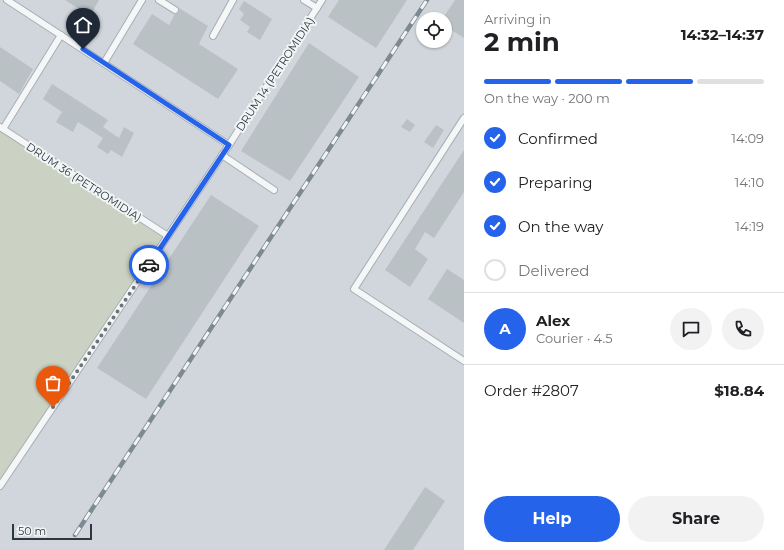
<!DOCTYPE html>
<meta charset="utf-8">
<style>
:root{--surface:#fff;--page:#f2f2f2;--text:#202124;--muted:#757577;--line:#e0e0e0;--accent:#2563eb}
body{margin:0;font-family:Montserrat,sans-serif;background:var(--page);color:var(--text);height:100vh;display:flex;flex-direction:column;font-size:15px;white-space:nowrap}
*{box-sizing:border-box;margin:0}
p{font-size:13px;color:var(--muted)}
.icon{flex:none;width:22px;height:22px;fill:none;stroke:currentColor;stroke-width:2;stroke-linecap:round;stroke-linejoin:round}
.map{position:relative;flex:1;overflow:hidden}
.sheet{display:flex;flex-direction:column;background:var(--surface);width:320px}
.sheet>*{flex:none}
.controls{position:absolute;left:416px;top:12px;display:grid;gap:8px}
.controls a{display:grid;place-items:center;width:36px;height:36px;border-radius:50%;background:var(--surface);box-shadow:0 1px 3px #0004;font-size:20px}
.scale{position:absolute;left:12px;bottom:10px;width:80px;box-sizing:border-box;padding-left:4px;border:2px solid #2c383f;border-top:0;font-size:11px;line-height:14px;white-space:nowrap;color:#2c383f;-webkit-text-stroke:3px #f1f5f6;paint-order:stroke}
.pin{position:absolute;display:grid;place-items:center;width:34px;height:34px;color:#fff;margin:-41px -17px;border-radius:50% 50% 50% 0;rotate:-45deg;box-shadow:0 0 4px #0007}
.pin .icon{rotate:45deg}
.courier{position:absolute;display:grid;place-items:center;width:40px;height:40px;margin:-20px;border:3px solid #2563eb;border-radius:50%;background:#fff;color:#222;box-shadow:0 1px 5px #0007}
.summary em{font-style:normal;font-weight:700}
.summary div{display:flex;flex-direction:column-reverse}
.summary{display:flex;align-items:center;justify-content:space-between;height:68px;padding:0 20px}
h1{font-size:26px;font-weight:700;line-height:30px}
.bar{display:grid;grid-template-columns:repeat(4,1fr);gap:6px 4px;align-content:center;height:48px;padding:0 20px}
.bar i{height:5px;border-radius:3px;background:var(--line)}
.bar .on{background:var(--accent)}
.bar p{grid-column:span 4}
.line{display:flex;align-items:center;gap:10px;padding:0 20px;border-top:1px solid var(--line)}
.line div{flex:1}
.round{display:grid;place-items:center;flex:none;width:42px;height:42px;border-radius:21px;background:var(--page)}
ol{padding:0 20px;list-style:none}
li{display:flex;align-items:center;gap:12px;height:44px}
li p{margin-inline-start:auto}
li .icon{padding:4px;border-radius:50%;background:var(--accent);color:#fff;stroke-width:4}
li:last-child{color:var(--muted)}
li i{width:22px;height:22px;border:2px solid var(--line);border-radius:50%}
.action{display:flex;gap:8px;margin-top:auto;padding:8px 20px}
.action a{flex:1;height:46px;border-radius:24px;background:var(--accent);color:#fff;font-size:16px;font-weight:700;line-height:46px;text-align:center}
.action a+a{background:var(--page);color:var(--text)}
main{display:flex;flex:1;min-height:0}
.map>svg:first-child{display:block}
</style>
<main>
<div class="map">
<svg width="464" height="550" viewBox="0 0 464 550">
<rect width="100%" height="100%" fill="#e2e7e9"/>
<!-- built -->
<path fill="#d0d6db" fill-rule="evenodd" d="M0 0H464V550H0ZM423 19H445V41H423Z"/>
<!-- green -->
<polygon fill="#cbd2c4" points="0,127 168,236 0,486"/>
<!-- building -->
<g fill="#bac1c5">
<polygon points="65,0 99,0 90,16"/>
<polygon points="339,0 407,0 376,48 328,17"/>
<polygon points="455,0 464,0 464,38 445,26 445,15"/>
<polygon points="244,1 272,19 260,40 247,32 250,27 240,20 244,14 239,9"/>
<polygon points="179,8 208,26 199,44 238,69 218,99 133,44 152,14 169,25 175,14 179,12"/>
<polygon points="309,43 359,77 290,181 241,151"/>
<polygon points="0,47 33,69 19,94 0,81"/>
<polygon points="52,84 108,120 103,127 119,138 124,127 134,133 122,157 111,150 108,154 97,147 103,138 78,122 73,132 56,122 62,112 43,99"/>
<polygon points="407,119 415,125 410,132 401,127"/>
<polygon points="436,125 444,130 433,148 424,142"/>
<polygon points="464,150 464,192 434,238 425,232 415,249 428,259 410,287 385,270"/>
<polygon points="211,195 259,226 146,399 97,368"/>
<polygon points="447,269 464,280 464,323 428,299"/>
<polygon points="425,487 445,501 413,550 384,550"/>
</g>
<g fill="none" stroke-linecap="round" stroke-linejoin="round">
<defs>
<g id="lane">
<polyline points="7,0 229,145"/>
<polyline points="159,0 175,10"/>
<polyline points="304,0 317,8"/>
<polyline points="213,36 233,0"/>
<polyline points="104,63 142,0"/>
<polyline points="464,118 354,289 464,361"/>
<polyline points="0,127 168,236"/>
<polyline points="3,129 61,35"/>
<polyline points="222,155 274,190"/>
<polyline points="0,486 229,145 322,0"/>
</g>
</defs>
<!-- lane casing -->
<use href="#lane" stroke="#a8afb3" stroke-width="8"/>
<!-- lane -->
<use href="#lane" stroke="#f4f6f8" stroke-width="6"/>
<defs>
<polyline id="rail" points="75,535 427,0"/>
</defs>
<!-- rail casing -->
<use href="#rail" stroke="#7d8a91" stroke-width="4.5"/>
<!-- rail -->
<use href="#rail" stroke="#f1f5f6" stroke-width="3" stroke-dasharray="9" stroke-linecap="butt"/>
</g>
<g fill="none" stroke-linecap="round" stroke-linejoin="round">
<!-- done -->
<polyline stroke="#6c757a" stroke-width="4" stroke-dasharray="0 7.2" points="53,407 149,265"/>
<!-- route -->
<polyline stroke="#2563eb" stroke-width="5" points="83,49 229,145 149,265"/>
</g>
<g text-anchor="middle" stroke-width="4" stroke-linejoin="round" paint-order="stroke">
<!-- street labels -->
<g font-size="11" fill="#2c383f" stroke="#f1f5f6">
<text transform="translate(275 74) rotate(-57)" y="4">DRUM 14 (PETROMIDIA)</text>
<text transform="translate(84 182) rotate(33)" y="4">DRUM 36 (PETROMIDIA)</text>
</g>
</g>
</svg>
<div class="controls">
<a><svg class="icon" aria-label="locate" viewBox="0 0 24 24"><circle cx="12" cy="12" r="6"/><path d="M12 2v4M12 18v4M2 12h4M18 12h4"/></svg></a>
</div>
<div class="scale">50 m</div>
<div class="pin" style="left:53px;top:407px;background:#ea580c"><svg class="icon" aria-label="bag" viewBox="0 0 24 24"><path d="M5 8h14l-1 12H6zM9 8a3 3 0 0 1 6 0"/></svg></div>
<div class="pin" style="left:83px;top:49px;background:#1f2937"><svg class="icon" aria-label="home" viewBox="0 0 24 24"><path d="M3 11l9-7 9 7M6 9v11h12V9"/></svg></div>
<div class="courier" style="left:149px;top:265px"><svg class="icon" aria-label="car" viewBox="0 0 24 24"><path d="M5 17H2v-5l4-1 3-4h7l3 4 3 1v5h-3M9 17h6M6 11h13"/><circle cx="7" cy="17" r="2"/><circle cx="17" cy="17" r="2"/></svg></div>
</div>
<section class="sheet">
<div class="summary"><div><h1>2 min</h1><p>Arriving in</p></div><em>14:32–14:37</em></div>
<div class="bar"><i class="on"></i><i class="on"></i><i class="on"></i><i></i><p>On the way · 200 m</p></div>
<ol>
<li><svg class="icon" aria-label="check" viewBox="0 0 24 24"><path d="M5 12l5 5 9-10"/></svg>Confirmed<p>14:09</p></li>
<li><svg class="icon" aria-label="check" viewBox="0 0 24 24"><path d="M5 12l5 5 9-10"/></svg>Preparing<p>14:10</p></li>
<li><svg class="icon" aria-label="check" viewBox="0 0 24 24"><path d="M5 12l5 5 9-10"/></svg>On the way<p>14:19</p></li>
<li><i></i>Delivered</li>
</ol>
<div class="line" style="height:72px"><b class="round" style="background:var(--accent);color:#fff">A</b><div><b>Alex</b><p>Courier · 4.5</p></div><a class="round"><svg class="icon" aria-label="chat" viewBox="0 0 24 24"><path d="M4 5h16v11H9l-5 4z"/></svg></a><a class="round"><svg class="icon" aria-label="phone" viewBox="0 0 24 24"><path d="M5 4h4l2 5-3 2q2 4 5 5l2-3 5 2v4C11 20 4 13 5 4z"/></svg></a></div>
<div class="line" style="height:52px"><div>Order #2807</div><b>$18.84</b></div>
<div class="action"><a>Help</a><a>Share</a></div>
</section>
</main>
